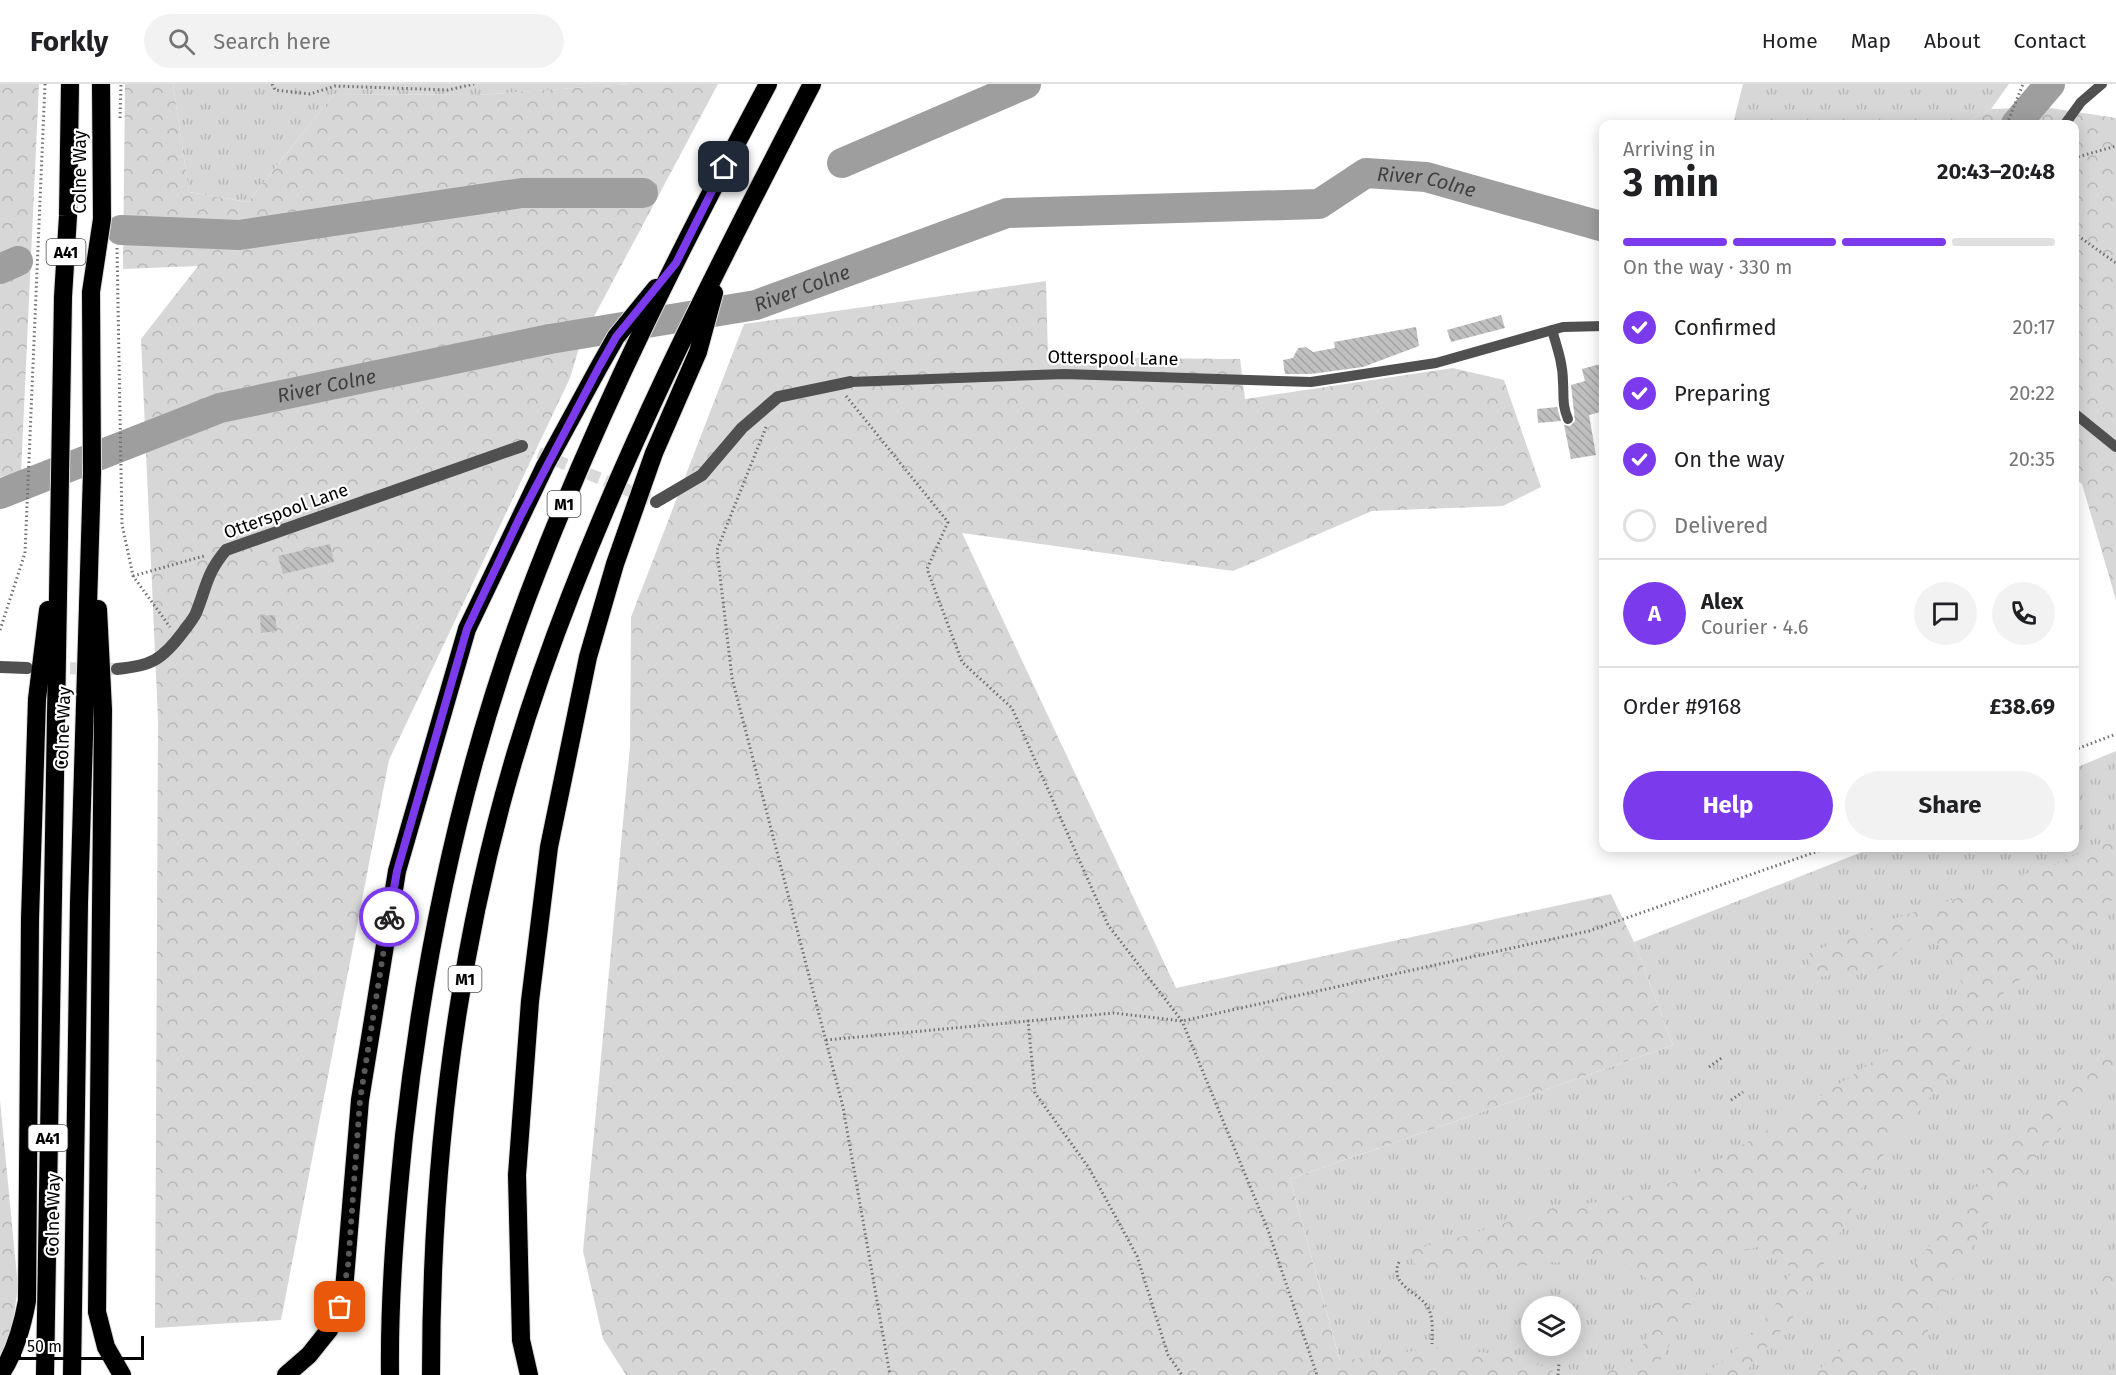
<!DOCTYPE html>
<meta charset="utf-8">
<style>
:root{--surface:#fff;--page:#f2f2f2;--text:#202124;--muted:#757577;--line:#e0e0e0;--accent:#7c3aed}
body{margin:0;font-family:"Fira Sans",sans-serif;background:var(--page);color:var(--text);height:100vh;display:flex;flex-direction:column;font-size:22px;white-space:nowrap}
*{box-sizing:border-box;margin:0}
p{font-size:20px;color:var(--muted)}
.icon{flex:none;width:33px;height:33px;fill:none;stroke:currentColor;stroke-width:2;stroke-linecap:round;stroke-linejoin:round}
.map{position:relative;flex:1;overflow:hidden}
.panel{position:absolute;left:1599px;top:36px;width:480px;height:732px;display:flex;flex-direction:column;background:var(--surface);border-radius:12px;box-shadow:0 3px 15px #0003}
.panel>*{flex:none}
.buttons{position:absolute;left:1521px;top:1212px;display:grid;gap:12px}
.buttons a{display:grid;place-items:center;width:60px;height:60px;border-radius:50%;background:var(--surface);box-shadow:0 3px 15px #0003;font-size:30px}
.scale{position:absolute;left:18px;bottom:15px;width:126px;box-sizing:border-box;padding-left:6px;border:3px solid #000;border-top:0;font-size:16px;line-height:21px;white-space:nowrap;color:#000;-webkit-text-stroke:4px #fff;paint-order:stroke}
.pin{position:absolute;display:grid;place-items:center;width:51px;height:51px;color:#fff;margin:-26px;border-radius:12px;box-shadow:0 3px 9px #0006}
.courier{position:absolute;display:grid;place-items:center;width:60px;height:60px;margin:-30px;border:4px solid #7c3aed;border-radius:50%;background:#fff;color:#222;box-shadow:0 2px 8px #0007}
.head em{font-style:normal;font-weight:700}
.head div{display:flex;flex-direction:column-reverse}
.head{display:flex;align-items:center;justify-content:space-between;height:102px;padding:0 24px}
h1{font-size:39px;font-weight:700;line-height:45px}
.bar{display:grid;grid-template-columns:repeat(4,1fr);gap:9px 6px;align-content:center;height:72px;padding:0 24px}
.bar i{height:8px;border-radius:4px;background:var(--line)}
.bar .current{background:var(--accent)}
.bar p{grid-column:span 4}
.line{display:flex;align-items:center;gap:15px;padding:0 24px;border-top:2px solid var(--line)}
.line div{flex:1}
.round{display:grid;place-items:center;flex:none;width:63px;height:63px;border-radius:32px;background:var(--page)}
ol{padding:0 24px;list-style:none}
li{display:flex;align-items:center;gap:18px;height:66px}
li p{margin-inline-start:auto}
li .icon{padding:6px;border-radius:50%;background:var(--accent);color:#fff;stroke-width:4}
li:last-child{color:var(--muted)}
li i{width:33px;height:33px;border:3px solid var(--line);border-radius:50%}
.action{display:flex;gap:12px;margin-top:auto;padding:12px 24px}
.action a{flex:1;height:69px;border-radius:36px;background:var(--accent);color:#fff;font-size:24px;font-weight:700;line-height:69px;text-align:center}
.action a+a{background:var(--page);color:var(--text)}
header{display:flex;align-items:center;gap:36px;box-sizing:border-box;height:84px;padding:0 30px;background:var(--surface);border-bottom:2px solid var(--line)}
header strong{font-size:28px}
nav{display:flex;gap:33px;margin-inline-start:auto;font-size:21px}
.search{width:420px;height:54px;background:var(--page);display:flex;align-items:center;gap:15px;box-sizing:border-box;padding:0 21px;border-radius:33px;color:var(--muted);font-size:22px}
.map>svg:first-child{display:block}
</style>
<header>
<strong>Forkly</strong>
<div class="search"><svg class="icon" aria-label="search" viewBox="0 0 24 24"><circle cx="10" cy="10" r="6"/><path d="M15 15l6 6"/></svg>Search here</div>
<nav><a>Home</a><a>Map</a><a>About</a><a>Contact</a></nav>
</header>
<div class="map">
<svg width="2116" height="1291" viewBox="0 0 2116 1291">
<defs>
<pattern id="grass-tufts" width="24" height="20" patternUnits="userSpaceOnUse" patternTransform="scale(1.5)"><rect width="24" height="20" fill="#d7d7d7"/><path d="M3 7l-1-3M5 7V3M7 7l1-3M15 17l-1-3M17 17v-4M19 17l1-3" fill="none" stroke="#b7b7b7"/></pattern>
<pattern id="forest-crowns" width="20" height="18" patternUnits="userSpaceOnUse" patternTransform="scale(1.5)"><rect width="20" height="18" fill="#d7d7d7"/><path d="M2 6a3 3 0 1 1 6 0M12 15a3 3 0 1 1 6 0" fill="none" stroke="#b7b7b7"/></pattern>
<pattern id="building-back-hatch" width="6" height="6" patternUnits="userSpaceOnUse" patternTransform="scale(1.5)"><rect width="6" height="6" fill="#c0c0c0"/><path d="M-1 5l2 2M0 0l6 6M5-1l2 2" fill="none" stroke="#a3a3a3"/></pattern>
</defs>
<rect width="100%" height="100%" fill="#fff"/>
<!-- grass -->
<g fill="url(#grass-tufts)" fill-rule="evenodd">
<polygon points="173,0 629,0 480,11 334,10 248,118 189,108"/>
<polygon points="1743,0 2009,0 1991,25 1963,40 1733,40"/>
<path d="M2116 667V1291H1344L1290 1095 1673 961 1634 858 1872 764H2074L2075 684ZM1532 1222H1570V1262H1532Z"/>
</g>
<!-- forest -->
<g fill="url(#forest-crowns)">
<polygon points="0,0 39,0 21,389 0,393"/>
<polygon points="125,0 173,0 189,108 248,118 334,10 479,11 629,0 718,0 581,257 570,294 389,676 281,1236 155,1244 158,636 141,255 198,182 123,185"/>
<polygon points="2044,23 2116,34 2116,516 2082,400 2075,395 2074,40 1963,40 1991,25"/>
<polygon points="1046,197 1048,273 1240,275 1245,315 1453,284 1504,296 1541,403 1503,422 1372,427 1233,487 962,449 1176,904 1611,810 1634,858 1673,961 1290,1095 1340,1277 1443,1263 1503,1271 1553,1285 1552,1291 626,1291 603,1255 583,1167 630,663 631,533 744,240"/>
<path d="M2116 756V812L2057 874 2007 903 1973 961 1870 1087 1831 1167 1793 1233 1743 1291H1704L1729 1272 1772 1227 1793 1184 1758 1163 1709 1175C1695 1217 1675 1254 1651 1291H1590C1621 1288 1647 1270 1651 1237 1653 1224 1648 1207 1646 1194L1613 1173 1422 1192 1407 1167 1468 1151 1555 1123 1615 1116 1692 1092 1792 1031 1869 980 1931 929 1966 909 1946 863 1913 853 1880 885 1817 893 1805 871 1893 835 1983 806Z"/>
<path d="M2116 953V993C2048 1043 1970 1157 1933 1233 1925 1250 1922 1273 1919 1291H1813L1850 1258 1953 1133 1991 1079 2039 1025Z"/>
<polygon points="0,1016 18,1203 12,1244 0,1271"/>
<polygon points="2116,1174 2116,1215 2087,1220"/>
</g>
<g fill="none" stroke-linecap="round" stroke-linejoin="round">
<!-- river -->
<g stroke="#9e9e9e" stroke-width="30">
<polyline points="2016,40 2050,0"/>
<polyline points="842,79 1026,0"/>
<polyline points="121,146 239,151 522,109 643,109"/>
<polyline points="0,185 18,177"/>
<path id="s1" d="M0 410 220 324 550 255 756 221 1007 129 1319 120 1366 89 1426 93 1604 143"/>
</g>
</g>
<!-- building -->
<g fill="url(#building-back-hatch)">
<polygon points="1501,231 1505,244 1451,258 1447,246"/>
<polygon points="1416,243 1419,262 1363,283 1311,290 1285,290 1283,276 1293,274 1298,264 1306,263 1313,268 1335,264 1334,258"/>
<polygon points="1604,279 1604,327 1589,331 1596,371 1571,375 1564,341 1570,342 1575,337 1571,301 1585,297 1582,285"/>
<polygon points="1557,323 1561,337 1538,339 1537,325"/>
<polygon points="330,460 334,478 283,490 278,472"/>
<polygon points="275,531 277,547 261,549 260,532"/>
</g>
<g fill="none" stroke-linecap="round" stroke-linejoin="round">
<!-- street-tunnel -->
<g stroke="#d9d9d9" stroke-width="12" stroke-dasharray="12 6" stroke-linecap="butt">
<polyline points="522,362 656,418"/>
<polyline points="52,584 117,585"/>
</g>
<defs>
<g id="highway">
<polyline points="98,525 103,626 97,1228 106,1263 122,1291"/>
<path d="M0 1291C15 1269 22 1244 27 1217L30 835 37 615 48 526"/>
<polyline points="45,1291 63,213 68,132 70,0"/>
<polyline points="72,1291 79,819 92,389 91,208 102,135 101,0"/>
<polyline points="286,1291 309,1271 329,1246 344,1206 360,1016 397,787 467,545 545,382 599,283 616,253 656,204"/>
<path d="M390 1291C389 1211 396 1131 404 1052 425 860 466 669 537 488 602 320 683 159 768 0"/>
<path d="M431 1291C431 1055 463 814 541 591 613 385 712 193 812 0"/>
<polyline points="529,1291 521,1256 517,1091 530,917 549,763 588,573 615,480 654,369 698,268 714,209"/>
</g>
</defs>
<!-- highway casing -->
<use href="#highway" stroke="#dbdbdb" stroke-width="20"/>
<!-- path -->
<g stroke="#727272" stroke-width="3" stroke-dasharray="1.5 3" stroke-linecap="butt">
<polyline points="272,0 275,6 310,10 335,2 448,6 474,0"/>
<polyline points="120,34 121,0"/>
<polyline points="2007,40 2023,0"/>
<polyline points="2074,74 2116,62"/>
<polyline points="2074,149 2116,179"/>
<polyline points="117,164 122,440 133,492 170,543"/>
<polyline points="846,312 948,438 927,485 962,578 1012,624 1108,841 1182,937 1268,1146 1317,1291"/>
<polyline points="766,343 717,466 732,594 843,1023 890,1291"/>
<polyline points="133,492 204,472"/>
<polyline points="0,546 25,469 45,0"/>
<polyline points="2074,666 2116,650"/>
<polyline points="1028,936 1035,1009 1089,1084 1137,1172 1168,1271 1182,1291"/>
<polyline points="826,956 1114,929 1182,937 1589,847 1827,764"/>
<polyline points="1709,983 1723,973"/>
<polyline points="1731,1016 1743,1008"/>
<path d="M1399 1178C1389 1201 1417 1207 1427 1222 1434 1233 1432 1248 1432 1260"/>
<polyline points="1558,1291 1559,1279"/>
</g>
<!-- lane -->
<g stroke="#505050" stroke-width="10">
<polyline points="2065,40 2081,18 2102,0"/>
<path d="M1552 246C1557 263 1563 280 1563 298 1564 313 1562 321 1568 335"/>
<polyline points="850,298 1064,290 1311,298 1436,279 1563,243 1604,242"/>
<polyline points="2074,329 2116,363"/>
</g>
<!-- street -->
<g stroke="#505050" stroke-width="12">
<polyline points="656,418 702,391 742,344 778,313 850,298"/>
<polyline points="0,583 27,584"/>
<path d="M117 585C151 582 162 576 183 548 187 542 193 536 196 529 207 502 206 490 226 466L522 362"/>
</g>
<!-- highway -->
<use href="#highway" stroke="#000" stroke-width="18"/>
</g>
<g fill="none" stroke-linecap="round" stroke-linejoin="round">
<!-- done -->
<polyline stroke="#595959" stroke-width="6" stroke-dasharray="0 10.8" points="340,1223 348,1182 360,1016 389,833"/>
<!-- route -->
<polyline stroke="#7c3aed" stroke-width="8" points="389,833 397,787 467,545 520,433 599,283 616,253 676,179 724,83"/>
</g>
<g text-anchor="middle" stroke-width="4.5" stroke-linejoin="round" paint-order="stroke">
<!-- shield labels -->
<g fill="#fff" stroke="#4c4c4c" stroke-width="1.5">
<rect x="46.5" y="155" width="39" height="26" rx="4.5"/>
<rect x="547.5" y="407" width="33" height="26" rx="4.5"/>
<rect x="448.5" y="882" width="33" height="26" rx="4.5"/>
<rect x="28.5" y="1041" width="39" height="26" rx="4.5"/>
</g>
<g font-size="16" font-weight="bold" fill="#000">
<text x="66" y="174">A41</text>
<text x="564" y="426">M1</text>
<text x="465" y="901">M1</text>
<text x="48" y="1060">A41</text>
</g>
<!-- street labels -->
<g font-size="18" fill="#000" stroke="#fff">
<text transform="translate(80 88) rotate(-90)" y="6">Colne Way</text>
<text transform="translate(1113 274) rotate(1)" y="6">Otterspool Lane</text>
<text transform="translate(286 427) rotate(-20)" y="6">Otterspool Lane</text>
<text transform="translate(63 644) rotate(-88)" y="6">Colne Way</text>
<text transform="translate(53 1131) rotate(-89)" y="6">Colne Way</text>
</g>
<!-- water labels -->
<g font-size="20" font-style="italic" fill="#3f3f3f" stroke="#fff">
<text dy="7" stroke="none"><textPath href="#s1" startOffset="1479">River Colne</textPath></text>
<text dy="7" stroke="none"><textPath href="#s1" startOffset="831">River Colne</textPath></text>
<text dy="7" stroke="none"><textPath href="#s1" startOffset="345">River Colne</textPath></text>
</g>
</g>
</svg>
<div class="buttons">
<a><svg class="icon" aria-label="layers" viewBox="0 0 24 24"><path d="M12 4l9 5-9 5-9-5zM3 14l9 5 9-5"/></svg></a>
</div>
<div class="scale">50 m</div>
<div class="pin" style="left:340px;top:1223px;background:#ea580c"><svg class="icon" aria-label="bag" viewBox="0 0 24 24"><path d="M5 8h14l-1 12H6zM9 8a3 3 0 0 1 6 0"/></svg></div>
<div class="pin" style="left:724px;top:83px;background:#1f2937"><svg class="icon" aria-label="home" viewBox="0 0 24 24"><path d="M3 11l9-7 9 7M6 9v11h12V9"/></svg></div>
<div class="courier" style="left:389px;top:833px"><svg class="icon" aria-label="bike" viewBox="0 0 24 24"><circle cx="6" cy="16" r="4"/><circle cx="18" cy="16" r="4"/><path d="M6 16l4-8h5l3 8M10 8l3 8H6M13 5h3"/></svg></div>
<section class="panel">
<div class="head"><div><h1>3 min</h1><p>Arriving in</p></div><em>20:43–20:48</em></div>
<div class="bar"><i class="current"></i><i class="current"></i><i class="current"></i><i></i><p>On the way · 330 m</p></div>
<ol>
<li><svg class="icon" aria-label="check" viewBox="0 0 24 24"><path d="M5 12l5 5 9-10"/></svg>Confirmed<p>20:17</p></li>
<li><svg class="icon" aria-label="check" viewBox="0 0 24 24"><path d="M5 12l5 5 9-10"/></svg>Preparing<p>20:22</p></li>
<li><svg class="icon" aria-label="check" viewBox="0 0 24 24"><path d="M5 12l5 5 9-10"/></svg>On the way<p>20:35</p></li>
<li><i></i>Delivered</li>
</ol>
<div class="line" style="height:108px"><b class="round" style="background:var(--accent);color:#fff">A</b><div><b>Alex</b><p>Courier · 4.6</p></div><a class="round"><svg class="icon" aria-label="chat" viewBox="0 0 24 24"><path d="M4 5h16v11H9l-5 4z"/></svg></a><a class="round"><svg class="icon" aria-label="phone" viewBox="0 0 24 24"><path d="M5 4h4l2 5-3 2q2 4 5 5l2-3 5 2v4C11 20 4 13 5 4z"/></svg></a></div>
<div class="line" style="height:78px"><div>Order #9168</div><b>£38.69</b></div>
<div class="action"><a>Help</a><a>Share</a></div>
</section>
</div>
